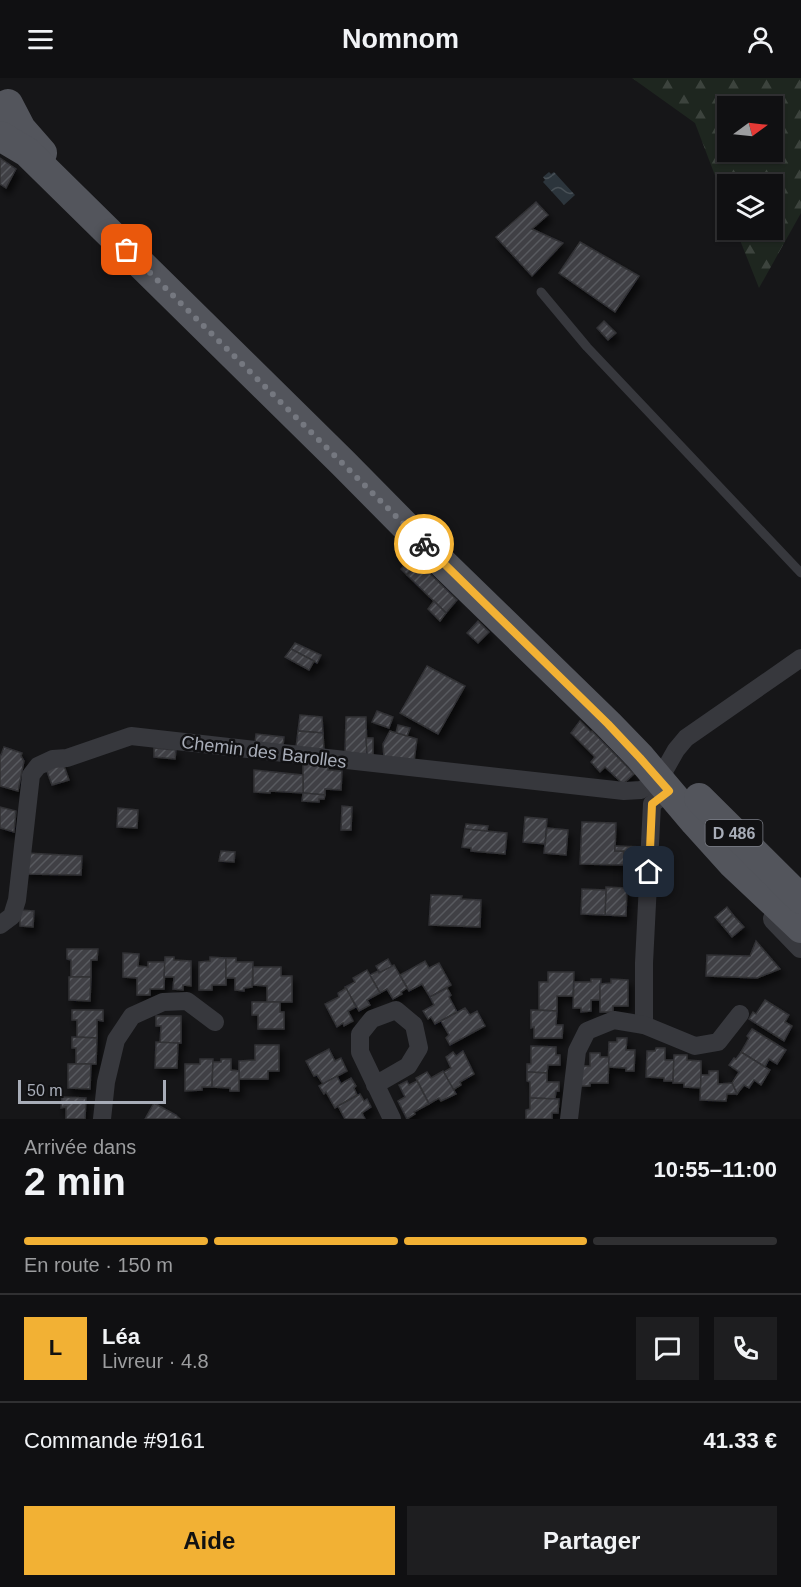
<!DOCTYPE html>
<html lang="fr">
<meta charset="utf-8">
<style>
:root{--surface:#101012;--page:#1e1e20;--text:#f1f3f6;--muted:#9c9d9f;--line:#303032;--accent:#f2b134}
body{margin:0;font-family:Helvetica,sans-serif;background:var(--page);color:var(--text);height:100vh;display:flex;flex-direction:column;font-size:22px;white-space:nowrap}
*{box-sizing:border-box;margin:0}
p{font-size:20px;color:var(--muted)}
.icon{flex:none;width:33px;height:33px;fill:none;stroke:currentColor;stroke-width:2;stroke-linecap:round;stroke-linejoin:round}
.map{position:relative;height:1041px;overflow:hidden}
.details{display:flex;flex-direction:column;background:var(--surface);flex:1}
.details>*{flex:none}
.needle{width:39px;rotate:75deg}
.buttons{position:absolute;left:717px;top:18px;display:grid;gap:12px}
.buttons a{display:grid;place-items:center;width:66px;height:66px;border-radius:0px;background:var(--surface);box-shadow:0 2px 4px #0004,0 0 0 2px var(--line);font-size:30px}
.scale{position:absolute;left:18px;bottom:15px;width:148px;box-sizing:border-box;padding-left:6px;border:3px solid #a8adb8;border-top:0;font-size:16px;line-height:21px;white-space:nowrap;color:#a8adb8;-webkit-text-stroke:4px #111113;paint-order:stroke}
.pin{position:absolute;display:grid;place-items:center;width:51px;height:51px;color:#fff;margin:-26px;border-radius:12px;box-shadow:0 3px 9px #0006}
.courier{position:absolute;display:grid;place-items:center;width:60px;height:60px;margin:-30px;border:4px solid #f2b134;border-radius:50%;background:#fff;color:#222;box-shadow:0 2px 8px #0007}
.summary em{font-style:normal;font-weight:700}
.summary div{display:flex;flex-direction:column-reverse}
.summary{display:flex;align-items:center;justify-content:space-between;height:102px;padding:0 24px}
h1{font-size:39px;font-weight:700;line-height:45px}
.bar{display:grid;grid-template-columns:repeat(4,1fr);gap:9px 6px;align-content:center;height:72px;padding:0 24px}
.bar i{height:8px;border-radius:4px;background:var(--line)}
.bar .selected{background:var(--accent)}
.bar p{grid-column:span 4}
.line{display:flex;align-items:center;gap:15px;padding:0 24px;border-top:2px solid var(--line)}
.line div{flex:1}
.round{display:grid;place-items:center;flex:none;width:63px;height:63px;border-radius:0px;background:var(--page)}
.primary-button{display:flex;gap:12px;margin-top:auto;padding:12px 24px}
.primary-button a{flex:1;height:69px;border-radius:0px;background:var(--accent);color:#111;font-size:24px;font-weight:700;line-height:69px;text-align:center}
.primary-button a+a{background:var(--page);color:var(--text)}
header{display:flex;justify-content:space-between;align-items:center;height:78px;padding:0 24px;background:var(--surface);font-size:27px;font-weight:700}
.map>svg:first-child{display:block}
</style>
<header><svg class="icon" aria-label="menu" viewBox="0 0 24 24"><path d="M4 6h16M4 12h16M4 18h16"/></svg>Nomnom<svg class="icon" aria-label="person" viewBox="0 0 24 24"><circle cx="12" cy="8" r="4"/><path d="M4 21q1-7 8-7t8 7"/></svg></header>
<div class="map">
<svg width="801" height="1041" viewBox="0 0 801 1041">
<defs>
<pattern id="forest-firs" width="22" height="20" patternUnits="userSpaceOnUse" patternTransform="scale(1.5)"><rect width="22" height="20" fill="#1e261f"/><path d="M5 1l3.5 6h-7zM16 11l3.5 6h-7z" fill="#3c433d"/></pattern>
<pattern id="water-waves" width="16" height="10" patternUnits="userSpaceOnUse" patternTransform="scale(1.5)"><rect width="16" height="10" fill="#2c353c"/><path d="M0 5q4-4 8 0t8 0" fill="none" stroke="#485056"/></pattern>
<pattern id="building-hatch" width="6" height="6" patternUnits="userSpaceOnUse" patternTransform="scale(1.5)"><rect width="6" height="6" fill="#404145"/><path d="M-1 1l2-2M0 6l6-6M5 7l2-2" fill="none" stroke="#595a5e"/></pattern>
<filter id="shadow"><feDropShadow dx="3.5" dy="6" stdDeviation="3" flood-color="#0009"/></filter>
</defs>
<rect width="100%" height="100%" fill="#161618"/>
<!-- forest -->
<path fill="url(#forest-firs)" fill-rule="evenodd" d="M632 0H801V135L759 210 736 152H772V106H728L727 129 695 45ZM728 28H772V74H728Z"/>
<!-- water -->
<polygon fill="url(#water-waves)" points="549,94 551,96 554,94 575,117 564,127 543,104 545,102 543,99"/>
<!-- building -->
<g fill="url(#building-hatch)" stroke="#303034" stroke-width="1.5" filter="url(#shadow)">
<polygon points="0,80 16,91 6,110 0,106"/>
<polygon points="536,124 548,137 532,151 563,165 532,198 496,159"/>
<polygon points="580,164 639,198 615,234 559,195"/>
<polygon points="604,243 616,255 608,262 597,250"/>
<polygon points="412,479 419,485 407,497 401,491"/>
<polygon points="419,485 457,522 446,535 407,497"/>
<polygon points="434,523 446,535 440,543 428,531"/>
<polygon points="478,543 489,554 478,565 467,555"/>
<polygon points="295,565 321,577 317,585 291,571"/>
<polygon points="291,571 314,583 309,592 285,579"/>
<polygon points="427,588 465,608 438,656 400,635"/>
<polygon points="377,633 393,639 389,650 372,644"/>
<polygon points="300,637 322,639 323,655 298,653"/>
<polygon points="346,639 366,639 367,677 345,675"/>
<polygon points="580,643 591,654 592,653 634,696 623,706 605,689 600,694 591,684 595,679 571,655"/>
<polygon points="398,647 410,650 407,658 396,655"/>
<polygon points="298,653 323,655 324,672 296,669"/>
<polygon points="390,653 417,661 414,683 384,680 383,666"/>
<polygon points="256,656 284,659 283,668 255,665"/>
<polygon points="366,660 373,660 373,678 367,677"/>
<polygon points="4,669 22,675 21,678 24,683 18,713 0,708 0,677 1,677"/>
<polygon points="154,670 176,672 175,681 154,679"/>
<polygon points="303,681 329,684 328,692 342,693 341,712 325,711 325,717 303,715"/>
<polygon points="62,682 69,702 52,707 45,688"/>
<polygon points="254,692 303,697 303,715 270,713 270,715 254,714"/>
<polygon points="303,715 325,717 324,721 319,721 319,724 302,723"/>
<polygon points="342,728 352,729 351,752 341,752"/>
<polygon points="0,729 16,733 14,754 0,750"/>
<polygon points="118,730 138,732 137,750 117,749"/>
<polygon points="525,739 547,741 545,766 523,764"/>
<polygon points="582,744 616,745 615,773 624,773 624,787 580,786"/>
<polygon points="466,746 488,748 487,753 465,751"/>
<polygon points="547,750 568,752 566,777 544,775"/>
<polygon points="465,751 507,755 505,776 471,773 471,770 462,769"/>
<polygon points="615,768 645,769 645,800 624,799 624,773 615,773"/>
<polygon points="221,773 235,774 234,784 219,783"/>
<polygon points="27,775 82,778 81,797 24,796"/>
<polygon points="606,809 627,810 626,838 605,837"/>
<polygon points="582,811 606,812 605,837 581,836"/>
<polygon points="431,817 462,818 461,821 481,822 480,849 429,847"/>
<polygon points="727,829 733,837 722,847 715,839"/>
<polygon points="20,832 34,833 33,849 20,848"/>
<polygon points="733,837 744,849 732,859 722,847"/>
<polygon points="756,863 780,891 757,900 706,898 707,877 750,878"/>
<polygon points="67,871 98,871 97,882 91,882 91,899 71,899 71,882 67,881"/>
<polygon points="123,875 139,876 138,888 148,889 148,884 165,884 164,911 150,911 150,917 137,917 137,900 123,899"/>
<polygon points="165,879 174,879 174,882 191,883 191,908 183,907 183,912 173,911 174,899 164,899"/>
<polygon points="210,879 226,880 226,907 212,907 212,912 199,912 199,884 210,883"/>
<polygon points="226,880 236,880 236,884 253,884 252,909 244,910 244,913 235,912 235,900 226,900"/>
<polygon points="388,881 392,889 380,895 376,888"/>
<polygon points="425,883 429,890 439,885 451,907 430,919 422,906 409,913 400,897"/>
<polygon points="394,887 407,910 401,914 402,916 393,921 387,911 380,915 370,897 378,893 379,895"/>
<polygon points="253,889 281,889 281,898 292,898 292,924 267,924 267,908 253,907"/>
<polygon points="367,892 380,915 367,922 370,927 359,933 345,909 355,904 353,900"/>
<polygon points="548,894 574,894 573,918 557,918 557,933 539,932 539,904 548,904"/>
<polygon points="69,899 91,899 90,923 69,922"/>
<polygon points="591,901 601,901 600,922 591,922 591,933 581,934 581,930 573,930 574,904 591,904"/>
<polygon points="611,901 628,902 628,928 613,928 613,934 600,934 600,906 611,905"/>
<polygon points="346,910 356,929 348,933 353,943 344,948 343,945 337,949 325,926 339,919 338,915"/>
<polygon points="447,910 451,917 449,919 457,934 435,946 431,939 428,941 423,933 434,927 430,919"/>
<polygon points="765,922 789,937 785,944 792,948 784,963 749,941 753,934 756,936"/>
<polygon points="252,924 280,924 280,934 284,934 284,951 258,951 258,937 252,937"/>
<polygon points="465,930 470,937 477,933 485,948 450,967 446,960 449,957 441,943"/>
<polygon points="72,932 103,932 103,943 97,942 97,960 77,959 77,942 72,942"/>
<polygon points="531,932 557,933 556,947 563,947 562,960 534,960 534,949 531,950"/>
<polygon points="156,938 181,938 181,965 160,965 161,948 156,948"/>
<polygon points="752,951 786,972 777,986 769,981 765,989 741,974 749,960 747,958"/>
<polygon points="72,959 97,960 96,986 76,986 76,970 72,970"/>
<polygon points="617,960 627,960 626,972 635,972 634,993 626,993 626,990 608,989 609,964 617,964"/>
<polygon points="156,964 178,965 177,990 155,990"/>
<polygon points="255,967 279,967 279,993 268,993 268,1001 239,1001 239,983 255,982"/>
<polygon points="531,968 556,969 556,977 560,977 560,987 548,987 547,995 527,994 527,986 531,986"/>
<polygon points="656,970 665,970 665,982 674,982 673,1003 664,1003 664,1000 646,999 647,973 655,973"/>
<polygon points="329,971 335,983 341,980 347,993 323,1006 317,997 314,998 306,983"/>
<polygon points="463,973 474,996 460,1004 461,1007 453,1012 444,994 451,990 446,979 453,974 456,978"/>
<polygon points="741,974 770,992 761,1007 754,1002 749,1010 744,1007 737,1016 732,1005 739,994 729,987 734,980 736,981"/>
<polygon points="590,975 600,975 600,979 609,979 608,1005 590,1005 590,1008 581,1008 582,988 590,988"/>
<polygon points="674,977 687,977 687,982 701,983 701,1010 684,1009 684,1005 673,1005"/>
<polygon points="200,981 213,981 212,1009 202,1009 202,1012 185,1013 185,986 200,986"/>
<polygon points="221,981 231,981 231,992 239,993 239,1013 230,1013 230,1010 212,1009 213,984 221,984"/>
<polygon points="68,986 91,986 90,1011 68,1010"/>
<polygon points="443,993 456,1016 441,1023 439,1020 429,1026 416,1000 427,994 431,1000"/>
<polygon points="709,993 718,993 718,1006 732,1005 737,1016 727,1016 726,1023 700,1022 701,997 709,997"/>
<polygon points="527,994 547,995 547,1004 559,1004 559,1013 556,1013 555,1021 530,1020 530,1004 527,1003"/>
<polygon points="337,998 341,1006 351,1000 356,1008 354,1010 357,1017 335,1030 326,1014 324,1016 319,1008"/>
<polygon points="407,1003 409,1007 417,1003 429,1026 414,1034 415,1036 407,1041 398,1023 405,1019 399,1007"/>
<polygon points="360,1016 364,1023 367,1021 371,1029 362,1035 365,1041 345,1041 338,1028"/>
<polygon points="62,1019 86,1020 85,1041 66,1041 66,1029 61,1030"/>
<polygon points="530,1020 559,1021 558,1035 552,1035 552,1041 526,1041 526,1032 530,1031"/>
<polygon points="154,1025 176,1037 180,1041 145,1041"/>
</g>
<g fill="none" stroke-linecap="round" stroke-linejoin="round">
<!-- service -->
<polyline stroke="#37383d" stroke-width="9" points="541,214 587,269 801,495"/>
<!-- minor -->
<g stroke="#37383d" stroke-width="18">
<polyline points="0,847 12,838 17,822 31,697 38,688 53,681 67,680 131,658 624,713 641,712 659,702 676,672 686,660 801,580"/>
<polyline points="644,947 644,885 652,726 669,713"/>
<polyline points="375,1007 408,988 419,970 414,947 396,932 372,941 360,956 360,974 392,1041"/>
<polyline points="102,1041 106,1004 116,962 132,938 163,924 187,923 215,944"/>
<polyline points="569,1041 577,973 587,953 614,942 644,947 695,968 718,964 740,936"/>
</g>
<!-- tertiary -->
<polyline stroke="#37383d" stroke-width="22" points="774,841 801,869"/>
<!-- primary -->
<g stroke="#53555c" stroke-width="30">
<polyline points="8,26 21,51 42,75"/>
<polyline points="0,58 27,74 343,385 426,469 608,646 640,679 695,744 732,785 801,850"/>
<polyline points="699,720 801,821"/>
</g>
</g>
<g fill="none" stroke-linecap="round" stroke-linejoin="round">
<!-- done -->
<polyline stroke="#757880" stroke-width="6" stroke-dasharray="0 10.8" points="127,172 424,466"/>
<!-- route -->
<polyline stroke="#f2b134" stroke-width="8" points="424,466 608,646 640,680 669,713 652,726 649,794"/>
</g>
<g text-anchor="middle" stroke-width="5" stroke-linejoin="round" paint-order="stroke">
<!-- shield labels -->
<rect fill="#111113" stroke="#7b7e86" stroke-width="1.5" x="705.5" y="742" width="57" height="26" rx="4.5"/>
<g font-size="16" font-weight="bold" fill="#a8adb8">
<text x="734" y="761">D 486</text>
</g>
<!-- street labels -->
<g font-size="18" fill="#a8adb8" stroke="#111113">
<text transform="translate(264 674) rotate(7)" y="6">Chemin des Barolles</text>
</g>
</g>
</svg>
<div class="buttons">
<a><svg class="needle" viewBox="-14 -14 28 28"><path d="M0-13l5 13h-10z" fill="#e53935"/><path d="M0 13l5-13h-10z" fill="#9c9d9f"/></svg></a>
<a><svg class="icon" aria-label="layers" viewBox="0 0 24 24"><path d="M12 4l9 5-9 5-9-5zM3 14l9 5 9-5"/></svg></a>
</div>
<div class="scale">50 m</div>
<div class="pin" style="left:127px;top:172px;background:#ea580c"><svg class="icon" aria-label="bag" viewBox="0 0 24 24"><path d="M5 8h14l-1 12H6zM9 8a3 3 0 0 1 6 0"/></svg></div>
<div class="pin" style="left:649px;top:794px;background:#1f2937"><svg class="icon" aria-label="home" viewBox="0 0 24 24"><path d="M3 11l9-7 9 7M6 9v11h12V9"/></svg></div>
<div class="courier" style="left:424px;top:466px"><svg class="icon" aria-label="bike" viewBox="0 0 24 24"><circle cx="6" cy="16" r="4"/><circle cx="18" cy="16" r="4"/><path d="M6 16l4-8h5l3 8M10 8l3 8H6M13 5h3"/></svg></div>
</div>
<section class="details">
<div class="summary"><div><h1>2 min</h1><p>Arrivée dans</p></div><em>10:55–11:00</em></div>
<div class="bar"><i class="selected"></i><i class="selected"></i><i class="selected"></i><i></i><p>En route · 150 m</p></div>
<div class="line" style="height:108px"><b class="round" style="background:var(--accent);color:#111">L</b><div><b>Léa</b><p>Livreur · 4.8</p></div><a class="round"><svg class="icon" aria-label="chat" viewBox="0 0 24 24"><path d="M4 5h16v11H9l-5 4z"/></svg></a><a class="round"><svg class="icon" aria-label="phone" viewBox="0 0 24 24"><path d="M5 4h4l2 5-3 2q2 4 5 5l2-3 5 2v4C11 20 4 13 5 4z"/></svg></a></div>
<div class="line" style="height:78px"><div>Commande #9161</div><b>41.33 €</b></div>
<div class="primary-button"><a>Aide</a><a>Partager</a></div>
</section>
